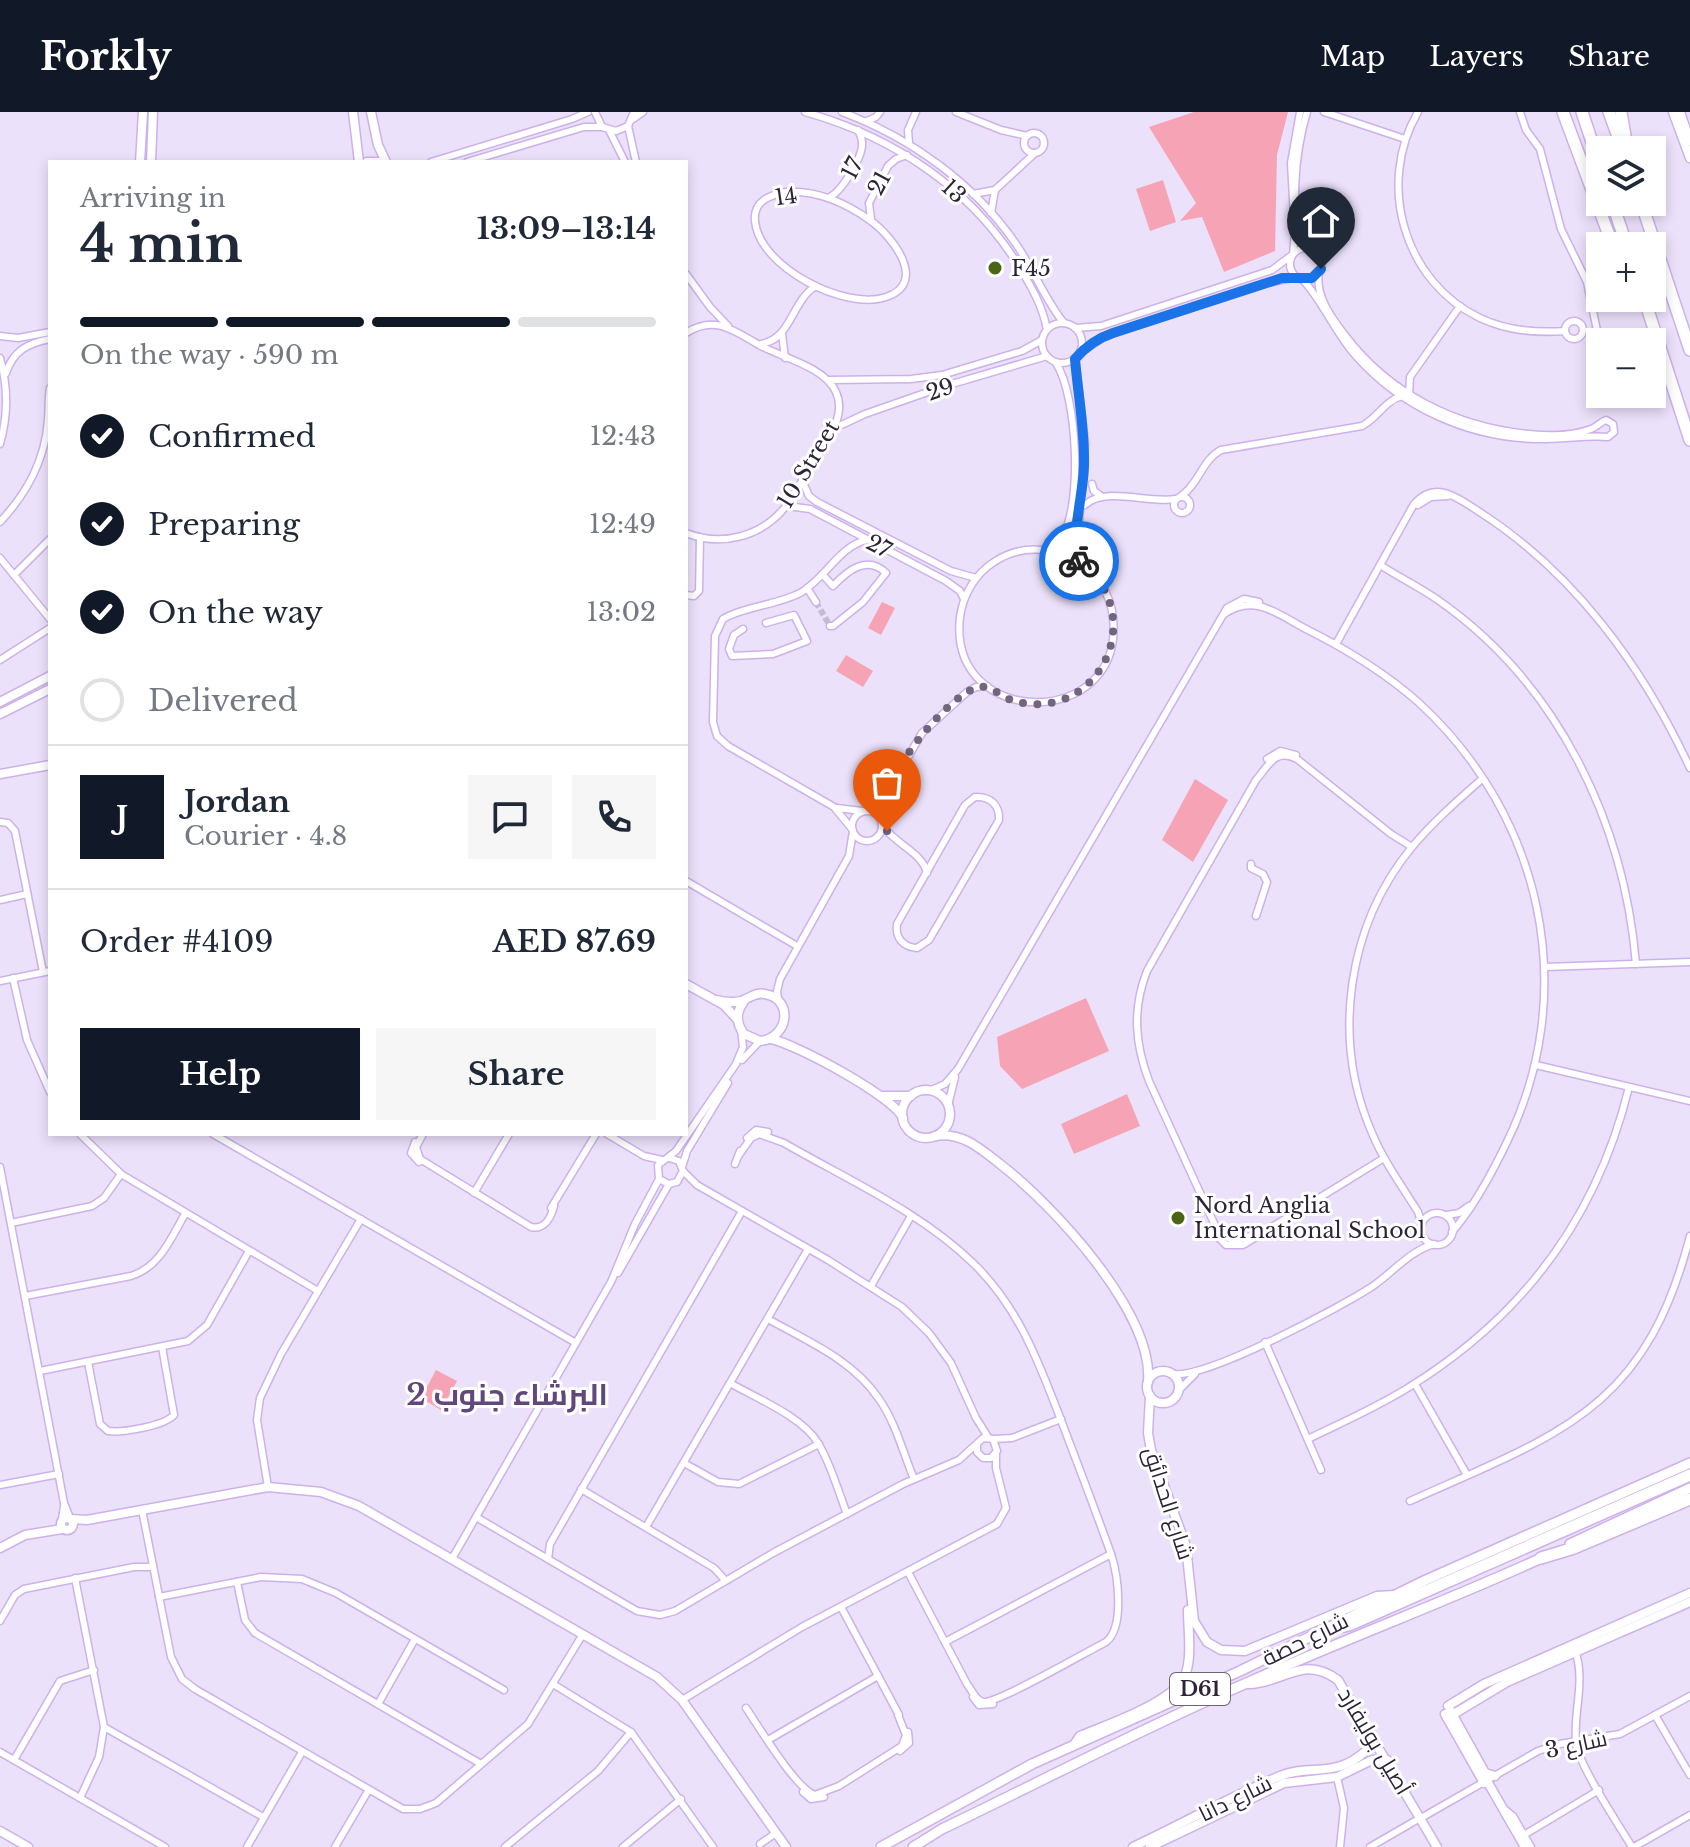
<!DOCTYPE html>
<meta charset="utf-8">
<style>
:root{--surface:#fff;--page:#f6f6f7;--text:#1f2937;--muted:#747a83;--line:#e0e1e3;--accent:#111827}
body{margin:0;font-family:"Libre Baskerville",Cairo,serif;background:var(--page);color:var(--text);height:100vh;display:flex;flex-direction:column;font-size:30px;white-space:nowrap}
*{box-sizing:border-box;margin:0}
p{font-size:26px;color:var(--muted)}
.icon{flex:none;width:44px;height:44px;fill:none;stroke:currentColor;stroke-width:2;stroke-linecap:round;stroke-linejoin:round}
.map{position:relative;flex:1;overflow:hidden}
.side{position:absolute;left:48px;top:48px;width:640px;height:976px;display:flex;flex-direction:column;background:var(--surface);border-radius:0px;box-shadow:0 4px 12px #0003}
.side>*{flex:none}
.tools{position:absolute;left:1586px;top:24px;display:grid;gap:16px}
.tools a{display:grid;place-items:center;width:80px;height:80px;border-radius:0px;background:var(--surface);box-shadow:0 4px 12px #0003;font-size:40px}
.pin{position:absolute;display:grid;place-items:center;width:68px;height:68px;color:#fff;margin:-82px -34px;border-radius:50% 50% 50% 0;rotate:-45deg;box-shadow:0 0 8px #0007}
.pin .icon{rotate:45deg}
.courier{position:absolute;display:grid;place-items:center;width:80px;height:80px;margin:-40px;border:6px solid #1a73e8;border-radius:50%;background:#fff;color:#222;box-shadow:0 2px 10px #0007}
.head em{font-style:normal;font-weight:700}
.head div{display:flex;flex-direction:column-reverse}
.head{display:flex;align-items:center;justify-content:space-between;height:136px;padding:0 32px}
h1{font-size:52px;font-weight:700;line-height:60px}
.bar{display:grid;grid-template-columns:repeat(4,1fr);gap:12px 8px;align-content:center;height:96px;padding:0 32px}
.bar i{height:10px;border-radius:6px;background:var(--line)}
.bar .current{background:var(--accent)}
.bar p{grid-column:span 4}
.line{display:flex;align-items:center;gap:20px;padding:0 32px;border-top:2px solid var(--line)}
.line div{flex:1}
.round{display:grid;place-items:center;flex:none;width:84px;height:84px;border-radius:0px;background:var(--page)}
ol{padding:0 32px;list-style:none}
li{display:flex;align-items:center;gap:24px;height:88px}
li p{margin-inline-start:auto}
li .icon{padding:8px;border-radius:50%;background:var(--accent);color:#fff;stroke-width:4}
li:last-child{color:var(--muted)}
li i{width:44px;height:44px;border:4px solid var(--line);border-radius:50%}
.action{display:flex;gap:16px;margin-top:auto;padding:16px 32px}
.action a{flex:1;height:92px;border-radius:0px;background:var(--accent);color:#fff;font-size:32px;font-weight:700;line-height:92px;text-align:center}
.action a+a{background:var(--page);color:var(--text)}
header{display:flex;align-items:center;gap:48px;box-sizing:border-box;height:112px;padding:0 40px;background:var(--accent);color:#fff}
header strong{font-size:38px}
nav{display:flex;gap:44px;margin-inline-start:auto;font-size:28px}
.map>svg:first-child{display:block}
</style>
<header>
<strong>Forkly</strong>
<nav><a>Map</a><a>Layers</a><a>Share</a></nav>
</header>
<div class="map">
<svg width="1690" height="1735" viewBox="0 0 1690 1735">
<rect width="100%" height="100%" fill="#ece1fa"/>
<!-- green -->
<g fill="#f6a4b5">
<polygon points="1194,0 1288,0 1277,43 1275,139 1224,160 1202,105 1180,109 1196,91 1149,15"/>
<polygon points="1163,68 1176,110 1150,119 1136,77"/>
<polygon points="882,490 895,496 881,523 868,516"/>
<polygon points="846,543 873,559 863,575 836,559"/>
<polygon points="1195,667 1228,688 1193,750 1162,728"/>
<polygon points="1086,886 1109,939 1022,977 1000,954 997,925"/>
<polygon points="1127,982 1140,1014 1074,1042 1061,1012"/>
<polygon points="436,1258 457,1269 441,1298 421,1286"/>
</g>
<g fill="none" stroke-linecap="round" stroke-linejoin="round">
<!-- street-tunnel -->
<polyline stroke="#c6bbd4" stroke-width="6" stroke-dasharray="6 3" stroke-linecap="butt" points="816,490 830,514"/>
<defs>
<g id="street">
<polyline points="595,0 602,15 616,19 628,14 634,0"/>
<path d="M805 0C894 25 972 77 1020 156 1032 176 1043 195 1047 218"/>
<path d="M842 0C911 26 974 71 1016 132 1034 158 1045 188 1064 211"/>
<polyline points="956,0 1001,18 1027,24"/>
<path d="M1307 0C1297 34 1285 107 1310 136"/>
<polyline points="1324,0 1405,27"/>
<path d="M1418 0C1376 72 1404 170 1480 206 1507 219 1535 221 1565 219"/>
<polyline points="1520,0 1526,18 1540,37 1561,117 1587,170 1600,233"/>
<polyline points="633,7 643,0"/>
<polyline points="867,9 876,5 880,0"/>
<polyline points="628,14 636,50"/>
<polyline points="609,18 625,50"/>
<circle cx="1034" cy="31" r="10"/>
<polyline points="909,31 908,18 916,0"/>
<polyline points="431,50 572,7 588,0"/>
<polyline points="467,50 584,15 602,15"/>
<path d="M786 80C817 78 846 91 871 109 892 124 929 171 886 185 845 199 759 155 755 109 753 89 770 83 786 80Z"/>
<polyline points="973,82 995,78 1035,41"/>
<path d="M828 86C841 81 863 45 862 31 862 27 860 22 858 18"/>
<polyline points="991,101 995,78"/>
<polyline points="871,107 869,91 888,54 896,47 907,43"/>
<circle cx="1306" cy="152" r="16"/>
<polyline points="1293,142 1295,122 1291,51 1300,0"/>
<polyline points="686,162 710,195 728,214"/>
<path d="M1303 168C1324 191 1335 221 1356 244 1401 295 1467 325 1535 327 1560 328 1584 323 1608 325L1614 320 1613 312 1606 308C1600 310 1597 315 1591 317 1573 324 1548 324 1529 322 1456 315 1389 282 1344 222 1331 205 1315 183 1319 161"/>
<circle cx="1574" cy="218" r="9"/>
<circle cx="1062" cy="231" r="20"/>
<polyline points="1075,216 1101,214 1272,158 1292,143"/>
<path d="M686 221C715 203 733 218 759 233 781 245 825 255 836 280 847 305 827 326 815 347 805 362 797 380 786 394 762 425 721 435 686 421"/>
<polyline points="782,222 785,246"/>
<polyline points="0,224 18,226 50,220"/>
<path d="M761 232C792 227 791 189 816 174"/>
<polyline points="1080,241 1105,224 1262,172 1297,165"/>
<path d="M0 246C8 274 8 304 0 332"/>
<path d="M1075 247 1085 331 1077 439C1080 453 1090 456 1098 467 1106 479 1112 492 1113 506 1125 619 947 618 960 505 963 483 975 462 994 450 1021 432 1052 435 1080 450"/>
<path d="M6 261C13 239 28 231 50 227"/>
<polyline points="829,268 911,267 942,263 1022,239 1042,228"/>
<polyline points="1409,283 1410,265 1460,194"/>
<polyline points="835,316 865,302 945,274 1047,244"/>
<polyline points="802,368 809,384 817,390 951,459 976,466"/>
<polyline points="1092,372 1094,379 1101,384"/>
<path d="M1181 384C1199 372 1202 348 1221 338L1362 314C1378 306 1384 289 1402 284"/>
<circle cx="1182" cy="393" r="8"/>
<path d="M1085 393C1104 374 1149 392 1176 387"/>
<polyline points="1418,393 1431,385 1448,384"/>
<polyline points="787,394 810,397 946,469 960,479 964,487"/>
<path d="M0 410C27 381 45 349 48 308 49 298 48 287 50 276"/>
<path d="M1048 438C1053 434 1058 430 1062 425 1083 392 1077 283 1056 251"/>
<polyline points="0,446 50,507"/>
<path d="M1380 453C1399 465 1419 475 1438 488 1557 571 1624 709 1636 852"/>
<polyline points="14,463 50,427"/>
<path d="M823 463 833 474C848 458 867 443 886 461L863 490 833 514H830"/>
<polyline points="807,476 816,490"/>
<polyline points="686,483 694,484 699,479 700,425"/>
<path d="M1224 502C1254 481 1278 502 1306 517 1346 537 1384 560 1418 590 1543 704 1581 880 1506 1032 1491 1063 1474 1095 1452 1120"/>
<polyline points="743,517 734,523 729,537 732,544 773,542 807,529 794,503 766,511"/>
<path d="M1336 532 1414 392C1435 368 1457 385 1478 399 1574 460 1643 555 1690 656"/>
<polyline points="0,548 50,516"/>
<polyline points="1267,647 1280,639 1296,643"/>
<path d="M975 685C990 684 1000 693 999 708L929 828 917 836C903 835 895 826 897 812L965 693Z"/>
<polyline points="837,696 862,699"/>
<polyline points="868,698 886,683 922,621 967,580 976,575 987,574"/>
<circle cx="867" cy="714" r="15"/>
<polyline points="882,707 886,683"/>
<polyline points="0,710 8,711 15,719 43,860"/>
<path d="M883 714C896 733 922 740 927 761"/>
<path d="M852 717 834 695 728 634 717 624 713 610 715 524 723 507C742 495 777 493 800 481 825 467 840 433 867 428"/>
<polyline points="1251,752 1251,756 1263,762 1267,770 1256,804"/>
<polyline points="686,769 797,834"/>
<polyline points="0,788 27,782"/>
<polyline points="1545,855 1690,850"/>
<polyline points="13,866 27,928 50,980"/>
<polyline points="0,869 50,859"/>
<polyline points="778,888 777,879 780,867 849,744 853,719"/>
<polyline points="742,948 760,929"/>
<polyline points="1536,953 1690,989"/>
<polyline points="929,979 945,972 958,957 1227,496 1244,487 1259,490"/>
<polyline points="948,993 955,965"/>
<polyline points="80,1022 121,1062 318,1179"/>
<polyline points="213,1022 576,1231"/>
<path d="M423 1022 416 1035 420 1047 531 1115C544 1118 551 1106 554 1094"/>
<polyline points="607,1022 644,1044 662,1048"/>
<polyline points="747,1026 756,1018 768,1020"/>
<polyline points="415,1030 411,1041 419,1050"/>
<path d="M739 1043 751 1026 759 1022 784 1031C848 1068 921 1100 974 1152 1021 1198 1041 1256 1064 1316 1080 1358 1096 1400 1111 1442 1118 1463 1125 1515 1106 1530 1088 1539 997 1592 983 1590 975 1588 972 1578 967 1572L908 1460"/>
<polyline points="669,1046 679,1049 683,1059 677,1070 669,1072 659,1067 658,1053 676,1039 736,952 743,935 741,918"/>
<polyline points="735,1052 740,1039"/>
<polyline points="0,1055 64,1391 70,1406"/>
<polyline points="682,1055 687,1039 728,971"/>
<polyline points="683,1059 697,1073 828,1148 902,1195 929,1221 951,1251 976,1306 988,1325"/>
<polyline points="474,1081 509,1022"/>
<polyline points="551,1096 596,1022"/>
<circle cx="1437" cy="1117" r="16"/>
<polyline points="1447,1103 1459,1101 1469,1094"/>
<polyline points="11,1111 92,1094 104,1086 121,1062"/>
<path d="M1422 1112 1418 1100C1402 1074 1384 1050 1372 1021 1331 927 1347 814 1412 735 1433 710 1458 688 1482 667"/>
<polyline points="1215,1122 1226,1133 1243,1133 1384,1046"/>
<path d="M1258 1122 1233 1129 1218 1120 1149 969C1135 932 1132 897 1147 859L1256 668C1269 653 1275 636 1297 647L1391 722 1412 735"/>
<polyline points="618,1161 669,1072"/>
<polyline points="871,1174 911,1104"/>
<path d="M25 1184 131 1164C160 1155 171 1126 185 1102"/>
<path d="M768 1207C807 1229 853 1248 879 1287 896 1311 903 1341 914 1367"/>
<polyline points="1265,1230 1321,1358"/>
<path d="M88 1250 100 1312 108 1319C122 1321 164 1314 174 1303L162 1235"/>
<polyline points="40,1259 188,1229 207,1213 249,1139"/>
<path d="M1173 1262C1206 1267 1341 1195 1373 1174 1393 1160 1410 1139 1434 1132"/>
<path d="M730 1271C756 1286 803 1305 818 1331 831 1352 838 1379 847 1402"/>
<polyline points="1415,1272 1467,1363"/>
<polyline points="1179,1278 1195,1262"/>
<polyline points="993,1327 1012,1326 1061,1307"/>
<path d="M1308 1327C1341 1311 1375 1296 1406 1277 1521 1207 1597 1106 1629 975"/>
<polyline points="684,1351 718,1370 739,1372 819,1332"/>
<polyline points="0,1373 59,1362"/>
<polyline points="268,1375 257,1308 260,1286 281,1242 361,1107"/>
<polyline points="581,1377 714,1456 725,1468"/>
<path d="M1410 1389C1559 1322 1645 1299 1690 1124"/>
<polyline points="142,1398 171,1545 182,1567 195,1577 403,1697 420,1697 436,1691 528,1612 583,1522"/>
<polyline points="476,1405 637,1499 660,1503 675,1499 773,1441 903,1372 959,1348 983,1326 993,1327 997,1339 991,1346 983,1346 977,1340 977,1333"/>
<polyline points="62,1408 64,1394"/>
<polyline points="646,1415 808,1137"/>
<polyline points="453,1445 611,1170 635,1112 659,1067"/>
<polyline points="548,1447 550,1432 742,1099"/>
<polyline points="75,1466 104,1615 99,1645 80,1686"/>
<polyline points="237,1470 245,1508 255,1521 481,1652"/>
<polyline points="159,1485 261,1465 302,1467 336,1481 504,1578"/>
<polyline points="841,1495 899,1603"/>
<polyline points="0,1509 15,1483 24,1477 134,1455 153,1455"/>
<polyline points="945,1530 1111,1442"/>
<path d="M1575 1538C1586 1570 1573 1599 1576 1631 1579 1654 1619 1713 1632 1735"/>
<polyline points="553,1572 631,1620 713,1735"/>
<polyline points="973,1585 979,1593 993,1592"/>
<polyline points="682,1588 802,1515 997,1412 1006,1396 996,1356 996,1342"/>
<polyline points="378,1592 415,1527"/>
<path d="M746 1596C759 1615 796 1677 815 1683L839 1674 902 1634 906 1623 898 1603"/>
<polyline points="1655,1603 1690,1663"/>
<polyline points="104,1615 263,1705"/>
<polyline points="768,1628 878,1564"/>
<polyline points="900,1639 909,1631 908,1620"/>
<polyline points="0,1640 165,1735"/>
<polyline points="14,1648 60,1569 94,1558"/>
<polyline points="1337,1665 1344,1696 1340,1735"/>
<polyline points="803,1680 811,1687 824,1685"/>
<polyline points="1503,1696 1513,1704 1531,1735"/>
<polyline points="1421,1706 1538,1639 1560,1632 1620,1622 1690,1584"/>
<polyline points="1524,1723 1599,1678"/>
<polyline points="760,1732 776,1721"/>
<polyline points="247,1735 302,1640"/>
<polyline points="335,1735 368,1679"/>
<polyline points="505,1735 598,1659 631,1620"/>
<polyline points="623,1735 681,1687"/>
<polyline points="1370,1735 1415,1709"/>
<polyline points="1634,1735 1690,1703"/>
</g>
<g id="secondary">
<polyline points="353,0 359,50"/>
<polyline points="371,0 378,33 386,50"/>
<polyline points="1673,0 1690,46"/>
<polyline points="1680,0 1690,29"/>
<polyline points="140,50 143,0"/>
<polyline points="151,50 153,0"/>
<polyline points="367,50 384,50"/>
<polyline points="0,590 50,564"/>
<polyline points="0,602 50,577"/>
<polyline points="0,662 50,653"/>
<polyline points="686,872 724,893 737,907"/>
<path d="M716 888C724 890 733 891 741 889 750 886 755 880 765 882 794 887 789 926 760 929L744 922C735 910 736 899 745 888"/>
<path d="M771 927C796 932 894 985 903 1006"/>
<circle cx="926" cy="1002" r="24"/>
<polyline points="882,984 911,984"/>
<path d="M935 1024C961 1019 981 1037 1000 1052 1052 1092 1154 1201 1148 1270"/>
<circle cx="1163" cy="1275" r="16"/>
<polyline points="1150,1284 1148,1321 1151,1338 1186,1434 1194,1509 1207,1530 1221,1538 1245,1539 1377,1484 1394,1483"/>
<circle cx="67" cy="1412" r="6"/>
<polyline points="71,1407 87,1408 268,1375 321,1380 359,1394 657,1565 682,1588 786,1735"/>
<polyline points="0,1436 25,1423 62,1417"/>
<path d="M1249 1572C1285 1571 1302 1542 1338 1568L1437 1735"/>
<polyline points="1448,1594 1484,1572 1690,1481"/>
<polyline points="1450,1598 1485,1661 1495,1664"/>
<polyline points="1445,1602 1484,1671"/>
<polyline points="1447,1606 1507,1570 1690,1490"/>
<path d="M1073 1634 1080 1624C1108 1612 1176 1590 1186 1561 1192 1542 1188 1518 1188 1498"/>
<polyline points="1487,1669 1525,1735"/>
<polyline points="0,1719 28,1735"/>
<path d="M1133 1735C1182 1712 1230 1685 1280 1664 1312 1651 1334 1668 1367 1638L1370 1621"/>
<polyline points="1150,1735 1284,1671 1337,1665 1372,1648 1387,1648"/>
</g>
<g id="primary">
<polyline points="1570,1432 1690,1376"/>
<polyline points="881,1735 1032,1652 1240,1559 1426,1468 1690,1351"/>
<path d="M913 1735 942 1717C1044 1668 1145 1615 1249 1570 1347 1526 1448 1489 1546 1444"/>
</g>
<g id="highway">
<polyline points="1563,0 1613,134"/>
<polyline points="1582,0 1600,54"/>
<polyline points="1609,0 1623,38"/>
<polyline points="1621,0 1626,30"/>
<polyline points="1612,90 1627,134"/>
<polyline points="1641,90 1690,238"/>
<polyline points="1644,186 1690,328"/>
<polyline points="1541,1446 1574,1436 1690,1387"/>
<polyline points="1322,1519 1349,1513 1690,1363"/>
</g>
</defs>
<!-- street casing -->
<use href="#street" stroke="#cdb1ec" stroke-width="9"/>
<!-- secondary casing -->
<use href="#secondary" stroke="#cdb1ec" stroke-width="11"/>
<!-- primary casing -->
<use href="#primary" stroke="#cdb1ec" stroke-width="12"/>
<!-- highway casing -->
<use href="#highway" stroke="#cdb1ec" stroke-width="14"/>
<!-- street -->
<use href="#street" stroke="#fff" stroke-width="6"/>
<!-- secondary -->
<use href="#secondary" stroke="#fff" stroke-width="8"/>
<!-- primary -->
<use href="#primary" stroke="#fff" stroke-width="9"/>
<!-- highway -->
<use href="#highway" stroke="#fff" stroke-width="11"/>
</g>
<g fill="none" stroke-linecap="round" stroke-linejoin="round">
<!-- done -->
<path stroke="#71667d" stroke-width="8" stroke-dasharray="0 14.4" d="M887 719C863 685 944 585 978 575 989 572 1000 584 1011 588 1020 591 1031 593 1041 592 1095 589 1129 530 1106 481 1100 468 1089 459 1079 449"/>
<!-- route -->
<path stroke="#1a73e8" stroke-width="10" d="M1079 449C1071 418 1083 386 1084 354 1085 318 1078 283 1075 247 1086 234 1098 226 1113 221L1282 166H1312L1321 157"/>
</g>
<!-- markers -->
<g fill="#4c6515" stroke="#fff" stroke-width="3">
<circle cx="995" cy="156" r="8"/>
<circle cx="1178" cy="1106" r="8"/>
</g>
<g text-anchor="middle" stroke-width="6" stroke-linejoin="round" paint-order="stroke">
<!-- shield labels -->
<rect fill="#fff" stroke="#6d6575" stroke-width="2" x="1170" y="1561" width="60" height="32" rx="6"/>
<g font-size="20" font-weight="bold" fill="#2f233a">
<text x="1200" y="1584">D61</text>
</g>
<!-- street labels -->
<g font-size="22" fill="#2f233a" stroke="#fff">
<text transform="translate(852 56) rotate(-63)" y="8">17</text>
<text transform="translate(879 71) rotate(-62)" y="8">21</text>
<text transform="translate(954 79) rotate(43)" y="8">13</text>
<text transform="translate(786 84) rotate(-8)" y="8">14</text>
<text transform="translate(940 277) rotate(-19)" y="8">29</text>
<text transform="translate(808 352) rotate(-59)" y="8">10 Street</text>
<text transform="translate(879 434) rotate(27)" y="8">27</text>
<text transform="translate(1169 1391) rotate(72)" y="8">شارع الحدائق</text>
<text transform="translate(1305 1527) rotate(-26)" y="8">شارع حصة</text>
<text transform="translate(1375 1629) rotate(59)" y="8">أصيل بوليفارد</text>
<text transform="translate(1576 1632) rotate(-12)" y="8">شارع 3</text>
<text transform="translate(1235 1686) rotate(-26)" y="8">شارع دانا</text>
</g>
<!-- poi labels -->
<g font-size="22" fill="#2f233a" stroke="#fff" text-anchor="start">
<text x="1011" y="164">F45</text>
<text x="1194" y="1101">Nord Anglia<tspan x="1194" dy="25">International School</tspan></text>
</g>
<!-- district labels -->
<g font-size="30" font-weight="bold" fill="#61477b" stroke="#fff">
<text x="507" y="1293">البرشاء جنوب 2</text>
</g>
</g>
</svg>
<div class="tools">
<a><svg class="icon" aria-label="layers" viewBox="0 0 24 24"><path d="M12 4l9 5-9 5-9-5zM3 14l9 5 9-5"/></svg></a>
<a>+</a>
<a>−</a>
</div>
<div class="pin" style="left:887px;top:719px;background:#ea580c"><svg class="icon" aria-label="bag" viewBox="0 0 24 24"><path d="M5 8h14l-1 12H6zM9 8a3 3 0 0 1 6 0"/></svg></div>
<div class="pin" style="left:1321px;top:157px;background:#1f2937"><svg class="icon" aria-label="home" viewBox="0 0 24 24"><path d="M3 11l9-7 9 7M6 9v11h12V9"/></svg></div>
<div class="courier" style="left:1079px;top:449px"><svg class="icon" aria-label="bike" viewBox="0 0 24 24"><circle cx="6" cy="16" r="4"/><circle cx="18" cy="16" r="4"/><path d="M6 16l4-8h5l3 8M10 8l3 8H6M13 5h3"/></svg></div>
<section class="side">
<div class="head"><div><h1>4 min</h1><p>Arriving in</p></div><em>13:09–13:14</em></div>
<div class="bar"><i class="current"></i><i class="current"></i><i class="current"></i><i></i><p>On the way · 590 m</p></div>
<ol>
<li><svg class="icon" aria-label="check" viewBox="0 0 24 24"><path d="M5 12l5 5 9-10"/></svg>Confirmed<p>12:43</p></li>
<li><svg class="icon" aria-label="check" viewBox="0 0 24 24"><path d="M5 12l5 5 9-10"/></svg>Preparing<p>12:49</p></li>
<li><svg class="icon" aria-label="check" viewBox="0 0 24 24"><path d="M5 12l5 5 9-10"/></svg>On the way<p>13:02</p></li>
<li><i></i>Delivered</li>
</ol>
<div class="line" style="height:144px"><b class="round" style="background:var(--accent);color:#fff">J</b><div><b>Jordan</b><p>Courier · 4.8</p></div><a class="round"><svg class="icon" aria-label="chat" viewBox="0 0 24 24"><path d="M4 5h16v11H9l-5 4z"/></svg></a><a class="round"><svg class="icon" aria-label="phone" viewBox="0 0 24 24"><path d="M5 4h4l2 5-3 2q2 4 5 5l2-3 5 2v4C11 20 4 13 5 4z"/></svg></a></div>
<div class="line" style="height:104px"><div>Order #4109</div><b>AED 87.69</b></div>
<div class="action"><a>Help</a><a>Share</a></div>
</section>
</div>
